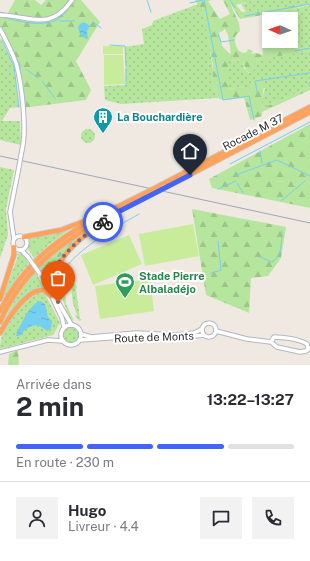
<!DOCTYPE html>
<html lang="fr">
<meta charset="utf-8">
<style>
:root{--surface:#fff;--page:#f2f2f3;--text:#2b2b33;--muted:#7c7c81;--line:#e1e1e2;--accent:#4264fb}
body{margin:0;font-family:"Public Sans",sans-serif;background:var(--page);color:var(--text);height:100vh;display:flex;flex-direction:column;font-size:15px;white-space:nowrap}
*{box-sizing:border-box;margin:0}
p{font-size:13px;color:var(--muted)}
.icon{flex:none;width:22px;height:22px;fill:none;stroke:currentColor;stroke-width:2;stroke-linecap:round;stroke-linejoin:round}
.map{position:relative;height:365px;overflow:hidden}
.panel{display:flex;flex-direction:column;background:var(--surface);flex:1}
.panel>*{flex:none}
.needle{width:26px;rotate:272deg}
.controls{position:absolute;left:262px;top:12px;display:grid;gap:8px}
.controls a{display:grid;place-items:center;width:36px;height:36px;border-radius:0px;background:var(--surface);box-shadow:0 2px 6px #0003;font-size:20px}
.pin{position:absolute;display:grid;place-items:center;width:34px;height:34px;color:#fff;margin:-41px -17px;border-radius:50% 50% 50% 0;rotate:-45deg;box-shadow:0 0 4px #0007}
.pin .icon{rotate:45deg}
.courier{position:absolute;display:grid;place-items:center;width:40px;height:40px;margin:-20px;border:3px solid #4264fb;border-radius:50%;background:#fff;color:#222;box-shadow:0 1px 5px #0007}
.headline em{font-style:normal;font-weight:700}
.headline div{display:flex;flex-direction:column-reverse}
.headline{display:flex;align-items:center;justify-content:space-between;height:68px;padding:0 16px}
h1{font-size:26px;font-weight:700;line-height:30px}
.bar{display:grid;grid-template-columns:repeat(4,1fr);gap:6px 4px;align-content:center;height:48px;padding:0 16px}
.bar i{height:5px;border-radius:3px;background:var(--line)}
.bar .on{background:var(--accent)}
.bar p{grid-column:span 4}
.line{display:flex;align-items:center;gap:10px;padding:0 16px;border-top:1px solid var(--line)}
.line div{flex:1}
.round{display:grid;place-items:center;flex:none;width:42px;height:42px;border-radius:0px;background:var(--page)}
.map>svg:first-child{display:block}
</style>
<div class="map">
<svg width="310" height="365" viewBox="0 0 310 365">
<defs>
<pattern id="green-dots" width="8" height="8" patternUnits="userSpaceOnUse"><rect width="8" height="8" fill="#b6e59e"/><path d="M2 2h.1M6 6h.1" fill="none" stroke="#9dc588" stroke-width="1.8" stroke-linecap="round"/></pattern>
<pattern id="forest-firs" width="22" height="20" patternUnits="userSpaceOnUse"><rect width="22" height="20" fill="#b6e59e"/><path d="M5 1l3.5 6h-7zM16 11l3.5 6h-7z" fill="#9dc588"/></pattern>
<pattern id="water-ripples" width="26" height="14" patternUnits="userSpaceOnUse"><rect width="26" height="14" fill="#75cff0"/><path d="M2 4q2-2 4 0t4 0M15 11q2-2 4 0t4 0" fill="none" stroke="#66b2ce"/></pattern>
</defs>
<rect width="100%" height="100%" fill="#efe9e1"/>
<!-- green -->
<g fill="url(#green-dots)">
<polygon points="254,0 310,0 310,4 246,12 241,4"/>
<polygon points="198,4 204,13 213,70 213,85 218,98 121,104 105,100 104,86 126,85 125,47 144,44 142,29 152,25 153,21"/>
<polygon points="310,5 310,47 297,49 289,10"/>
<polygon points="0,38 14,66 19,107 10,108 2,121 20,121 21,145 0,140"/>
<path d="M310 51V87L263 108 261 102 265 88 253 86 228 89V60L243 61C244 67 244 73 251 73L256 67V60Z"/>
<circle cx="88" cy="136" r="7"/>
<polygon points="0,167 14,170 6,209 8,235 0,258"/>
<polygon points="69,229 69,230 51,243 34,258 28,249 28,239"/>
<polygon points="85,232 56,267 50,282 39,267 54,253"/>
<polygon points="21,253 29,263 19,275 1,302 18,256 17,254"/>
<polygon points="35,271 44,288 15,307 2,324 18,293"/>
<polygon points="62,275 67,277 67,279 64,279 66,304 74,321 69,317 60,292"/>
<polygon points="70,283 74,283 77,287 76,289 80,319 82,319 80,321 75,316 77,315 73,304 71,286 69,286"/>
<path d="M37 292H44L60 323 53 335 0 349C0 325 19 307 37 292Z"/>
<circle cx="71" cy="335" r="8"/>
</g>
<!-- forest -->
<g fill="url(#forest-firs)" fill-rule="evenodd">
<polygon points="15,0 35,0 41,5 46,0 81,0 100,22 76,61 91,90 86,100 22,108 18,71 0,29 0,16 6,16"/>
<path d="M195 0H212L208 1 220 19 230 14 223 0H254L236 5 242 12 310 4 289 10 291 19H282L279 12 240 19 230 3 239 23 240 31C232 37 234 43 239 51L243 53 248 52 247 51 248 49 253 51 251 54 256 53 263 55 262 45 274 41H291V21L297 49 310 47V51L257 60 256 67 251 73 246 71 243 61 228 60V89L253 86V79H264C265 90 260 98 263 108L310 87V90L262 112V116L250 120 244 98 223 100 218 98 213 85V65L207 36 204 13ZM225 29 228 35 231 54 229 53 222 46 219 33Z"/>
<polygon points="310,124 310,208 212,188 209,179"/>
<polygon points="192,209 286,227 281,258 268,276 251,278 249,313 206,295"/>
<polygon points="44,239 49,242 33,257 30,246 37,245 35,240"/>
<polygon points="71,242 73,242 57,261 51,272 45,272 41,267"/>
<polygon points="18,350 19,365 8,365 9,354"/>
</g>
<!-- pitch -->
<g fill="#c9ec9a">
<rect x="103" y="46" width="20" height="8"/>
<polygon points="104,55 123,55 125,84 104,85"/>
<polygon points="193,224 199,256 145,266 139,234"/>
<polygon points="129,235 142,264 93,285 81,255"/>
<polygon points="150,279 154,311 100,319 95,286"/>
</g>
<!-- water -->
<g fill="url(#water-ripples)">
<polygon points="84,22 90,26 87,31 88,38 86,39 80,34 78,28 80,24"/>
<path d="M40 301 45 304 48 317 52 321 51 328 47 331C34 320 29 327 19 336H16L17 332C22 323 29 305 40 301Z"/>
</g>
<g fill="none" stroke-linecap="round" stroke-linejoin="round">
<!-- stream -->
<g stroke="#75cff0" stroke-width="1">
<polyline points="147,0 151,12"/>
<polyline points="204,0 223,100 249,96 254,120"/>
<polyline points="230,0 235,8"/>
<polyline points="190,3 203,0"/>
<polyline points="0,12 8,14"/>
<polyline points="245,16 310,4"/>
<path d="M2 17C18 21 42 28 58 19 65 15 70 6 74 0"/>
<polyline points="60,21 74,21"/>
<polyline points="90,26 93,22 101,28"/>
<polyline points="218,34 221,42 234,40"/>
<polyline points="2,40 14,67 19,107"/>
<polyline points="110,45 125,46 126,66"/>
<polyline points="295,51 310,48"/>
<polyline points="15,56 20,65 20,72"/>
<polyline points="126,69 126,85"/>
<polyline points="27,70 38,78"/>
<polyline points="42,81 55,98"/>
<polyline points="309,84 310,82"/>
<polyline points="258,96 255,81 309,73"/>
<polyline points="260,151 262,163"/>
<polyline points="230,164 310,122"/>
<polyline points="236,175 277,160 310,176"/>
<polyline points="237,183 243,193"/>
<polyline points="218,189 236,181"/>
<polyline points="281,201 305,181"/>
<path d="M260 257 272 262C283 256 281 241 282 231"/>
<polyline points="211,273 221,270 218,241"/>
<path d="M57 287C59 258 116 227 139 214"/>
<polyline points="57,288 62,300"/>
</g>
<defs>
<g id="secondary">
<path d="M0 15C31 16 50 32 72 0"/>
<path d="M0 29C6 40 12 52 16 63 22 84 27 129 22 150"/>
<circle cx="20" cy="243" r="7"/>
<polyline points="14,239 10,212 18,172"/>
<polyline points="21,250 28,257"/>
<polyline points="41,273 71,324"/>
<polyline points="45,282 62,318 64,327"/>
<circle cx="209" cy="330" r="7"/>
<circle cx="71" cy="335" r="10"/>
<polyline points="216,331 247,339 271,342 277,347 300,352 306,351 310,348"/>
<polyline points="81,334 91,337 136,333 178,335 194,333 202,329"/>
<polyline points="80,340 137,336 178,338 204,335"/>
<path d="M271 342 274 337C283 337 299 339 307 344L308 348"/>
<polyline points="0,352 48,340 63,341"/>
</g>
<g id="highway">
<polyline points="159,186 310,107"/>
<polyline points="166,187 310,112"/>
<polyline points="24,237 61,230 90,219"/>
<path d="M52 290C51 262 77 240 98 226"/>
<polyline points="0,299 14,255 14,247"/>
<path d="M0 311C31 246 88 222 149 191"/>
<path d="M0 322C31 250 91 226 156 192"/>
<path d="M0 333C7 320 27 288 44 290L51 296"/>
</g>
</defs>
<!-- secondary casing -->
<use href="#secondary" stroke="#b4b7c1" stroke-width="5.5"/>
<!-- highway casing -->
<use href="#highway" stroke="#c9c9c9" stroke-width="6"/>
<!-- secondary -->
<use href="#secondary" stroke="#fff" stroke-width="3.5"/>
<!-- highway -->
<use href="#highway" stroke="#ffa35c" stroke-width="4.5"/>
<!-- rail -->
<polyline stroke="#a3a6b8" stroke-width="1" points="0,156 310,223"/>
<defs>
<g id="secondary-bridge">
<polyline points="18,172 22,150"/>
<polyline points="28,257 40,274"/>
</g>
<g id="highway-bridge">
<polyline points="149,191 159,186"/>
<polyline points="156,192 166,187"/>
</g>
</defs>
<!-- secondary-bridge casing -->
<use href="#secondary-bridge" stroke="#b4b7c1" stroke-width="5.5" stroke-linecap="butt"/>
<!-- highway-bridge casing -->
<use href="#highway-bridge" stroke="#c9c9c9" stroke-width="6" stroke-linecap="butt"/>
<!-- secondary-bridge -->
<use href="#secondary-bridge" stroke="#fff" stroke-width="3.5"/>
<!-- highway-bridge -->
<use href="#highway-bridge" stroke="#ffa35c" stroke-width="4.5"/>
</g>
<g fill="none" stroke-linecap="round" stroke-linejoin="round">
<!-- done -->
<path stroke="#726f6d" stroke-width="4" stroke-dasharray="0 7.2" d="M58 302C55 295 52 289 52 282 52 259 87 233 103 222"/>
<!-- route -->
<polyline stroke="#4264fb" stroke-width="5" points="103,222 112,215 190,175"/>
</g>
<!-- icons -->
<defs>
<symbol id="building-pin" viewBox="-11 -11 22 30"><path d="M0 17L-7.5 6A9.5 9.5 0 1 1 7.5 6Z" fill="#0f9aa8" stroke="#fff"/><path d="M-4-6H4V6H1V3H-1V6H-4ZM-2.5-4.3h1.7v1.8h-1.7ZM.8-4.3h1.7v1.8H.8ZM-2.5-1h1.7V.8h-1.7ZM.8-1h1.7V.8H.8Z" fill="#fff"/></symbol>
<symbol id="stadium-pin" viewBox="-11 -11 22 30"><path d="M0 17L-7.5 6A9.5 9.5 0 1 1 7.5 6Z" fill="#2e9e5b" stroke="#fff"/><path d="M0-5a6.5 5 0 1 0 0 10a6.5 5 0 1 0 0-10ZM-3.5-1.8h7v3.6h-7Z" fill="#fff"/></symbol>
</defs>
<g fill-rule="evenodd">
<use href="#building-pin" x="92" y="106" width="22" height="30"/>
<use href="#stadium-pin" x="114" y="271" width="22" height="30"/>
</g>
<g text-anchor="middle" stroke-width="4" stroke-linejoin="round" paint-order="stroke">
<!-- culture labels -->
<g font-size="11" font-weight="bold" fill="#0d838f" stroke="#fff" text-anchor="start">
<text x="117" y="121">La Bouchardière</text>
</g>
<!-- street labels -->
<g font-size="11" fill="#2e2e2e" stroke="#fff">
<text transform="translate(253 132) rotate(-27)" y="4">Rocade M 37</text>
<text transform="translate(154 337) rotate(-2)" y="4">Route de Monts</text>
</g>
<!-- leisure labels -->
<g font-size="11" font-weight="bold" fill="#27864d" stroke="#fff" text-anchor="start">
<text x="139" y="280">Stade Pierre<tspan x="139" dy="13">Albaladéjo</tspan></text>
</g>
</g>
</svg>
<div class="controls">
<a><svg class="needle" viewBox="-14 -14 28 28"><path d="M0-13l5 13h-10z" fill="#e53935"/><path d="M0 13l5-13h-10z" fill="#7c7c81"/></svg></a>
</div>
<div class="pin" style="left:58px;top:302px;background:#ea580c"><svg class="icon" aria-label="bag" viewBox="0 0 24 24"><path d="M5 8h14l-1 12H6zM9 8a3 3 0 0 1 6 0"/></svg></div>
<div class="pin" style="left:190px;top:175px;background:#1f2937"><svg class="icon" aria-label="home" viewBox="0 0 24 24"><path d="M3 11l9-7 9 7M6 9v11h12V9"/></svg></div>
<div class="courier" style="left:103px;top:222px"><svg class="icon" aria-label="bike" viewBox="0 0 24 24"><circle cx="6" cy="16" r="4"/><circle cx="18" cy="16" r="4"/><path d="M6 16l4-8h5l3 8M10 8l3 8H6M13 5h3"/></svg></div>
</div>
<section class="panel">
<div class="headline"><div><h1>2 min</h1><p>Arrivée dans</p></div><em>13:22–13:27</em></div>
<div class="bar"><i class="on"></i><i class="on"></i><i class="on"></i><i></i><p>En route · 230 m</p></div>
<div class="line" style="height:72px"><a class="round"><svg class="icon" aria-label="person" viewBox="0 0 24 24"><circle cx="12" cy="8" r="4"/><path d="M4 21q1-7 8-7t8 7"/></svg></a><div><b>Hugo</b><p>Livreur · 4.4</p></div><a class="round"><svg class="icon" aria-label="chat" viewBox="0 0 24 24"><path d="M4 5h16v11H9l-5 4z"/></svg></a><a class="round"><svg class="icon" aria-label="phone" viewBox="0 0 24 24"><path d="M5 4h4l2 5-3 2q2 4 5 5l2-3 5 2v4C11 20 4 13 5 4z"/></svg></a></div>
</section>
